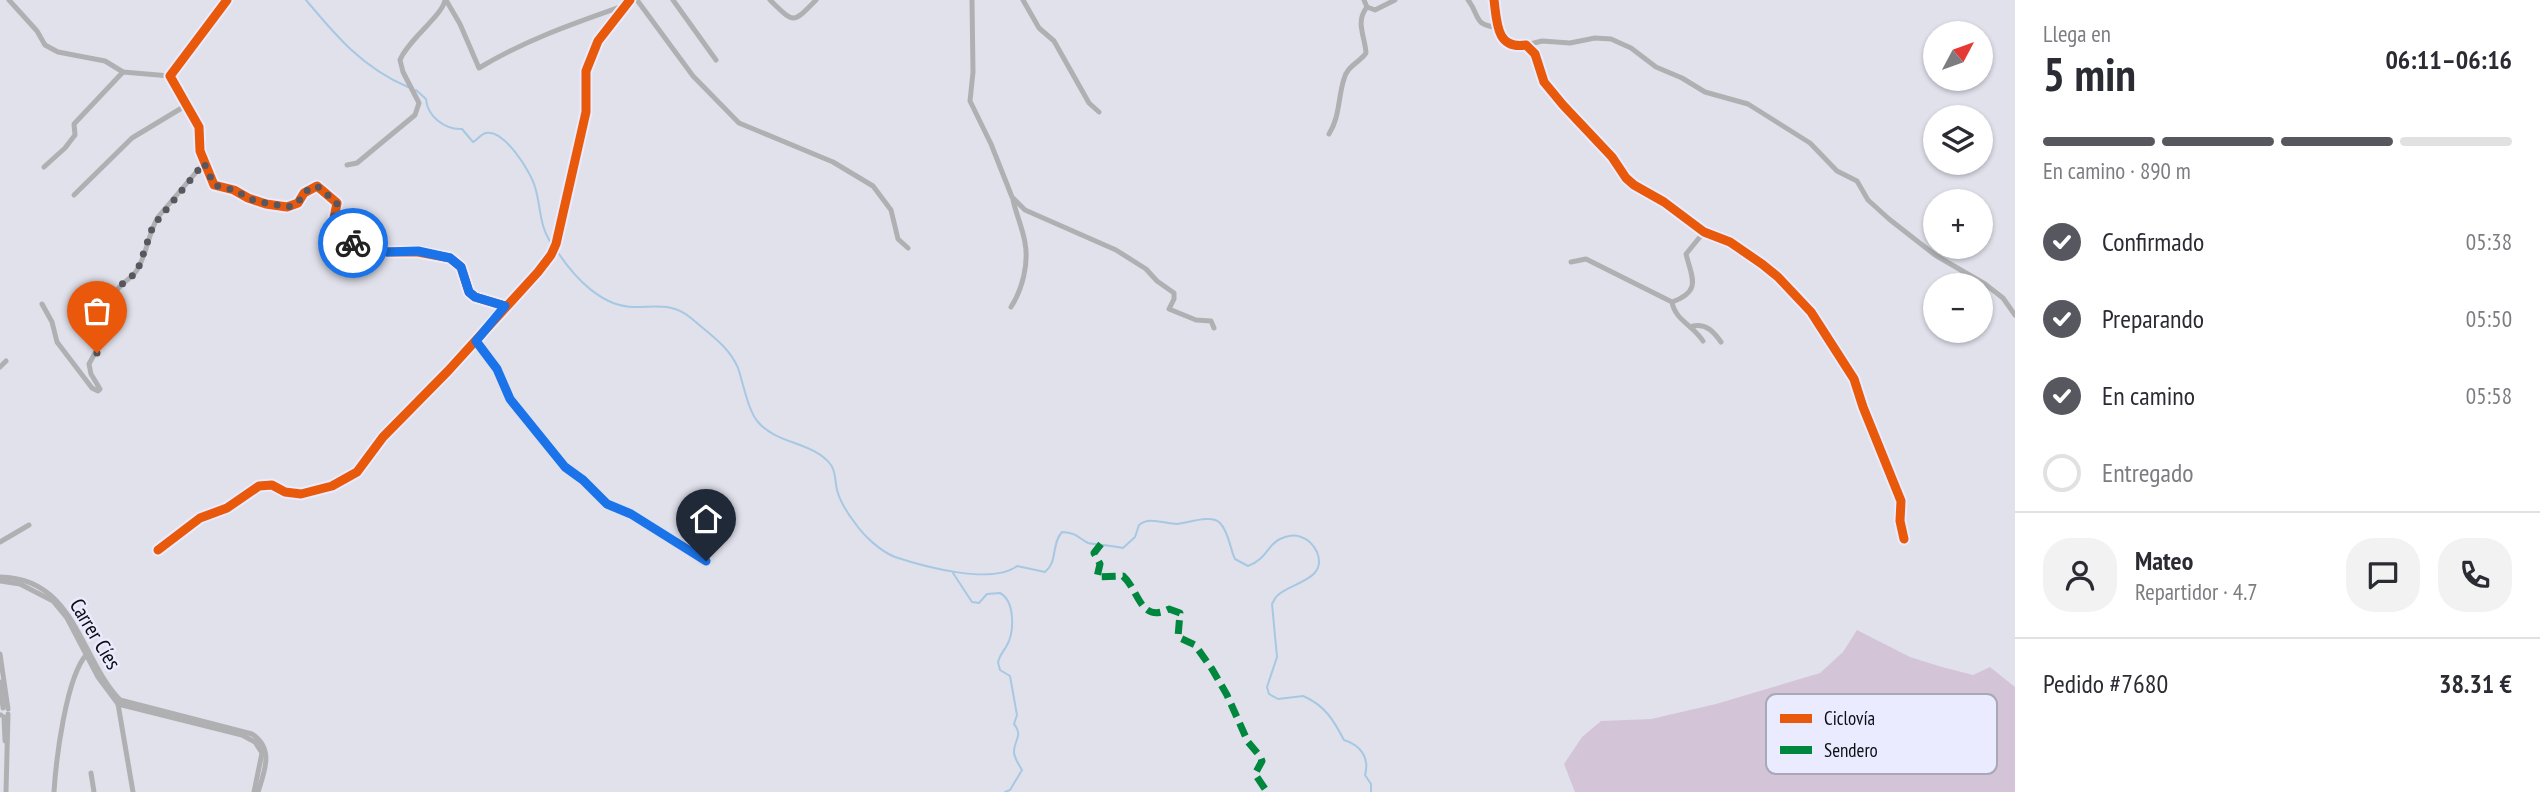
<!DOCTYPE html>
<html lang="es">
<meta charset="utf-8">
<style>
:root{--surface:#fff;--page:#f2f2f3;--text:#2b2b33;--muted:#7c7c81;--line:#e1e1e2;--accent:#57575f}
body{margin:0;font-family:"PT Sans Narrow",sans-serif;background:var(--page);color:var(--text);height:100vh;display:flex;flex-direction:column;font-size:26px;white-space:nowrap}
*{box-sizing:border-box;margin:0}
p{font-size:23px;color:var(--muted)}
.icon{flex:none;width:38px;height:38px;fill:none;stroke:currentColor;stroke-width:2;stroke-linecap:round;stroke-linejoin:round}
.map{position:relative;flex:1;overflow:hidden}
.side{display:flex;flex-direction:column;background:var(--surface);width:525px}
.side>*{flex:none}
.needle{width:46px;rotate:49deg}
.tools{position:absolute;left:1923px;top:21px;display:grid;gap:14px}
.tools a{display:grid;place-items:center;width:70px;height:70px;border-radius:50%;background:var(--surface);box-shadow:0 2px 5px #0004;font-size:35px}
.pin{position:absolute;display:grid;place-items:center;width:60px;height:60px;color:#fff;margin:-72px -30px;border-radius:50% 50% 50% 0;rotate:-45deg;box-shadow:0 0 7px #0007}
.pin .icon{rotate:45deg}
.courier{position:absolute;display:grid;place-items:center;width:70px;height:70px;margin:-35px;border:5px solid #1a73e8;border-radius:50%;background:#fff;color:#222;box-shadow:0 2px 9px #0007}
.overview em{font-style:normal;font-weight:700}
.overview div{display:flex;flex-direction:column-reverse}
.overview{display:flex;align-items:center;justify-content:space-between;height:119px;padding:0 28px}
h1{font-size:46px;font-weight:700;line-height:52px}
.bar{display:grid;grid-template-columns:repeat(4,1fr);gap:10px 7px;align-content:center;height:84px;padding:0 28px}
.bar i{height:9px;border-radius:5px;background:var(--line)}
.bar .selected{background:var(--accent)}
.bar p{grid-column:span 4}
.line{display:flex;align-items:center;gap:18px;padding:0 28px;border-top:2px solid var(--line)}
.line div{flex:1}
.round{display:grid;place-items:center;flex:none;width:74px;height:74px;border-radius:28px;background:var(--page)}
ol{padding:0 28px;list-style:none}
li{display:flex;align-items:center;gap:21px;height:77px}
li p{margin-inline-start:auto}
li .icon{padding:7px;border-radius:50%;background:var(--accent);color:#fff;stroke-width:4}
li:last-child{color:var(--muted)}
li i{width:38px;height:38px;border:4px solid var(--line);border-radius:50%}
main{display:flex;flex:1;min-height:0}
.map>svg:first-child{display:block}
</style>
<main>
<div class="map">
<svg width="2015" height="792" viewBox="0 0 2015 792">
<rect width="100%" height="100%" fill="#e1e1ec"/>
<!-- green -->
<polygon fill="#d4c4d8" points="1857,630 1910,657 1942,667 1973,675 1990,667 2015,687 2015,792 1575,792 1564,764 1582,737 1601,721 1651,719 1716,704 1820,673 1843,652"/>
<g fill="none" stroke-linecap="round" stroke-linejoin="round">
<!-- stream -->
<g stroke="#a6c8e2" stroke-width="2">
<path d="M306 0C337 37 363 68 408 87"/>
<path d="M416 90 426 99C427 116 445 130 462 129L473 142C477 140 481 134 486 133 504 129 531 172 535 187 541 206 539 227 552 244"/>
<path d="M557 251C574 277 602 308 636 307 657 307 673 303 691 318 708 333 729 346 738 368 743 382 748 411 758 422 776 444 814 442 831 465 836 472 835 482 837 490 840 501 848 514 855 523 864 536 880 551 895 557 925 567 992 585 1017 566L1045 572C1058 562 1051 544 1062 532 1077 533 1077 537 1088 543 1091 544 1117 546 1123 548L1135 537 1139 525C1150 516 1164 524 1177 524 1188 523 1212 514 1220 523 1229 532 1230 549 1235 559L1248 566C1267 559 1267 545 1280 539 1286 536 1295 534 1301 537 1308 539 1314 546 1317 552 1328 580 1292 582 1278 595 1275 597 1274 601 1272 604L1277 657 1267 687 1269 694 1278 699 1303 696C1325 705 1334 721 1344 740 1360 745 1370 757 1365 775L1371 784V792"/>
<path d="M953 573 972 602 979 603 987 594 1000 593C1015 601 1015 632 1006 647 1002 653 1000 655 998 662L1000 670 1010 676 1017 715 1014 724C1024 736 1013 741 1014 753 1015 759 1019 765 1022 770L1010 790 1005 792"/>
</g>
<!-- minor -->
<g stroke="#b0b0b3" stroke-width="5">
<polyline points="9,0 37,31 45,45 58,52 105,61 123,72 170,76"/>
<polyline points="227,0 170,76 199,127 200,151 214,185 234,190 248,198 266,204 287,207 298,203 304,193 317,186 337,203 332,228 336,237 387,252 418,252 450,258 461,267 469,292 475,297 505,306"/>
<path d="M446 0 460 24 479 68C525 40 575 23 626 5"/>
<polyline points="637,0 693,76 739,123 833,162 873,186 891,210 898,239 908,248"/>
<polyline points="673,0 716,60"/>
<path d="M770 0C795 24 792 24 816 0"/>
<polyline points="972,0 973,72 970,101 991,144 1012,197 1025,210 1116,250 1146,269 1157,281 1174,293 1174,299 1169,309 1196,320 1211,321 1214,328"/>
<polyline points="1023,0 1039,28 1054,41 1089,103 1099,112"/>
<polyline points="1364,0 1367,7 1375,10 1395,0"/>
<path d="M1468 0C1480 15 1473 25 1496 27"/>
<path d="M1494 0C1497 22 1496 50 1526 45L1535 54 1544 82 1563 105 1612 157 1626 178 1634 185 1664 202 1704 232 1730 242 1762 264 1778 277 1811 312 1854 379 1863 407 1901 501 1900 521 1904 539"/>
<polyline points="1526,45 1542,41 1570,43 1595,38 1611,39 1631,48 1656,67 1682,78 1705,92 1748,104 1810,143 1837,171 1857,181 1868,200 1889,219 1935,255 1985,284 2003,298 2015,315"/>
<path d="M1329 134C1340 117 1338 97 1344 79 1347 66 1359 63 1366 53 1365 36 1355 22 1367 7"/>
<path d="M347 165 357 163 415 115 419 103 403 72 400 60C408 40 443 15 445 0"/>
<polyline points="44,167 65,148 75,135 74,124 123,72"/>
<polyline points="74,195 132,138 185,106"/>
<path d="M1571 262 1586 259 1672 302C1702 291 1692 278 1686 254L1704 232"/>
<path d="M1672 302C1675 320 1693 325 1703 341"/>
<path d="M42 304 52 322 57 342 92 388 98 391 100 389 91 374 89 364 106 333 114 295C119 283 131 280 137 270 147 254 148 234 158 217L204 163"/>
<path d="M1011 307C1022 290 1029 264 1025 243 1023 229 1016 214 1013 200"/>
<path d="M1693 326C1706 323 1714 332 1721 342"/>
<polyline points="476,341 497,369 510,399 565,467 583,480 607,504 631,514 706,561"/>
<polyline points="0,367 6,361"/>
<polyline points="0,542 29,525"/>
<polyline points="158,550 200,518 227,508 259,486 272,485 285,492 301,494 332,486 357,472 383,437 448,371 538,272 551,255 556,244 586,112 586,71 598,41 630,0"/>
<path d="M0 577C75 578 79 657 120 700"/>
<polyline points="0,581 20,584 53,601 67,618 98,677 118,704 242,735 255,742 262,753 254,792"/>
<polyline points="0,654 8,709"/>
<polyline points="0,682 3,708"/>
<path d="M120 700 252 734C274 749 265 770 258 792"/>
<polyline points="118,704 133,792"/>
<polyline points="0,715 1,715"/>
<polyline points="4,717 5,741"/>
<polyline points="91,773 94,792"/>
<polyline points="6,792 8,714"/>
<path d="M54 792C56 760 66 676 87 654"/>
</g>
<!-- quiet -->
<path stroke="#00873e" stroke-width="7" stroke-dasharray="14 7" stroke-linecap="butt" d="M1101 544 1094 553 1100 564 1097 577 1123 576C1139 590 1140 624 1169 609L1180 613 1178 637 1195 645 1212 669 1227 695 1248 742 1260 756 1262 761 1255 774 1267 792"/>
<defs>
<g id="cycleway">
<polyline points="227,0 170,76 199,127 200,151 214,185 234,190 248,198 266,204 287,207 298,203 304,193 317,186 337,203 332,228 336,237 387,252 418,252 450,258 461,267 469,292 475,297 505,306"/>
<path d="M1494 0C1497 22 1496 50 1526 45L1535 54 1544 82 1563 105 1612 157 1626 178 1634 185 1664 202 1704 232 1730 242 1762 264 1778 277 1811 312 1854 379 1863 407 1901 501 1900 521 1904 539"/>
<polyline points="158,550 200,518 227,508 259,486 272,485 285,492 301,494 332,486 357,472 383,437 448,371 538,272 551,255 556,244 586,112 586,71 598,41 630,0"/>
</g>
</defs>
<!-- cycleway casing -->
<use href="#cycleway" stroke="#eaebfe" stroke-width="13"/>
<!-- cycleway -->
<use href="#cycleway" stroke="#e8590c" stroke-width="9"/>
</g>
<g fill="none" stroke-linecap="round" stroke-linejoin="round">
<!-- done -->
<path stroke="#57575f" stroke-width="7" stroke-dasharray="0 12.6" d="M97 353 106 333 111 303 116 289 137 272 153 226 204 163 214 185 234 190 255 201 288 207 298 203 304 192 317 186 337 203C332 227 325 235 353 243"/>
<!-- route -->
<polyline stroke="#1a73e8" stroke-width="9" points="353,243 387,252 418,251 450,258 461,267 469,292 475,297 505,306 476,341 497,369 510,399 565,467 583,480 607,504 631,514 706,561"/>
</g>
<g text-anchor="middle" stroke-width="5" stroke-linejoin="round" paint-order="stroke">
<!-- street labels -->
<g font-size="21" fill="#0d0d13" stroke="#eaebfe">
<text transform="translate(95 634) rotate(59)" y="7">Carrer Cíes</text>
</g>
</g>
<!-- legend -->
<rect x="1766" y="694" width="231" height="80" rx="10" fill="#eaebfe" stroke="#a8a8b8" stroke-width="2"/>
<rect x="1780" y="714" width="32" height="9" fill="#e8590c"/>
<rect x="1780" y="746" width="32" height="8" fill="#00873e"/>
<g font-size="19" fill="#0d0d13">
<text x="1824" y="725">Ciclovía</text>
<text x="1824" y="757">Sendero</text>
</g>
</svg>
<div class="tools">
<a><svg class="needle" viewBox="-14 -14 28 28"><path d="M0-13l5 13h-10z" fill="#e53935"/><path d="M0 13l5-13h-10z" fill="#7c7c81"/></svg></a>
<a><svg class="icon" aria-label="layers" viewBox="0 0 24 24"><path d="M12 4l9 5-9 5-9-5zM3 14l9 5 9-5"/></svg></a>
<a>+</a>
<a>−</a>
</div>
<div class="pin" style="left:97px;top:353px;background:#ea580c"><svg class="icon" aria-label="bag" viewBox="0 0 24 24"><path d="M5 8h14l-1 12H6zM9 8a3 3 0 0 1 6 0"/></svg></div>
<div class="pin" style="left:706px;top:561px;background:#1f2937"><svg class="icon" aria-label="home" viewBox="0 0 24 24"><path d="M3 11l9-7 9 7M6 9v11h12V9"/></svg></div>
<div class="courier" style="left:353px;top:243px"><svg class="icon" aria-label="bike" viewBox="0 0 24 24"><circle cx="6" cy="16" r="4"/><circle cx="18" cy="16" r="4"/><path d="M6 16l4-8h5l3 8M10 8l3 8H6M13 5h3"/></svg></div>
</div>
<section class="side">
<div class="overview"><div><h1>5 min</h1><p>Llega en</p></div><em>06:11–06:16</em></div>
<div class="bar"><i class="selected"></i><i class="selected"></i><i class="selected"></i><i></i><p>En camino · 890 m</p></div>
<ol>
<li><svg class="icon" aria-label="check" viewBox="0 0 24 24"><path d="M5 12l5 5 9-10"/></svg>Confirmado<p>05:38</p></li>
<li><svg class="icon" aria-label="check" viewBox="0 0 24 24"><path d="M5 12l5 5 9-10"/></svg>Preparando<p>05:50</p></li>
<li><svg class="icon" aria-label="check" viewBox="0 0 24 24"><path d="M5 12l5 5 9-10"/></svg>En camino<p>05:58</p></li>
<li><i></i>Entregado</li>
</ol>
<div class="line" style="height:126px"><a class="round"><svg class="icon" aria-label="person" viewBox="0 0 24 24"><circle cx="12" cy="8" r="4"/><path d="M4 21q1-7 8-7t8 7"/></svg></a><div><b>Mateo</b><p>Repartidor · 4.7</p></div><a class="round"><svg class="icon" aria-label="chat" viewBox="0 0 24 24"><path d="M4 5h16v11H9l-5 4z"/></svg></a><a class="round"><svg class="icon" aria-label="phone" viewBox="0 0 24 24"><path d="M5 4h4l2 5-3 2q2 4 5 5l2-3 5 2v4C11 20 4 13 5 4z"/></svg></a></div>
<div class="line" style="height:91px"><div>Pedido #7680</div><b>38.31 €</b></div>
</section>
</main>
